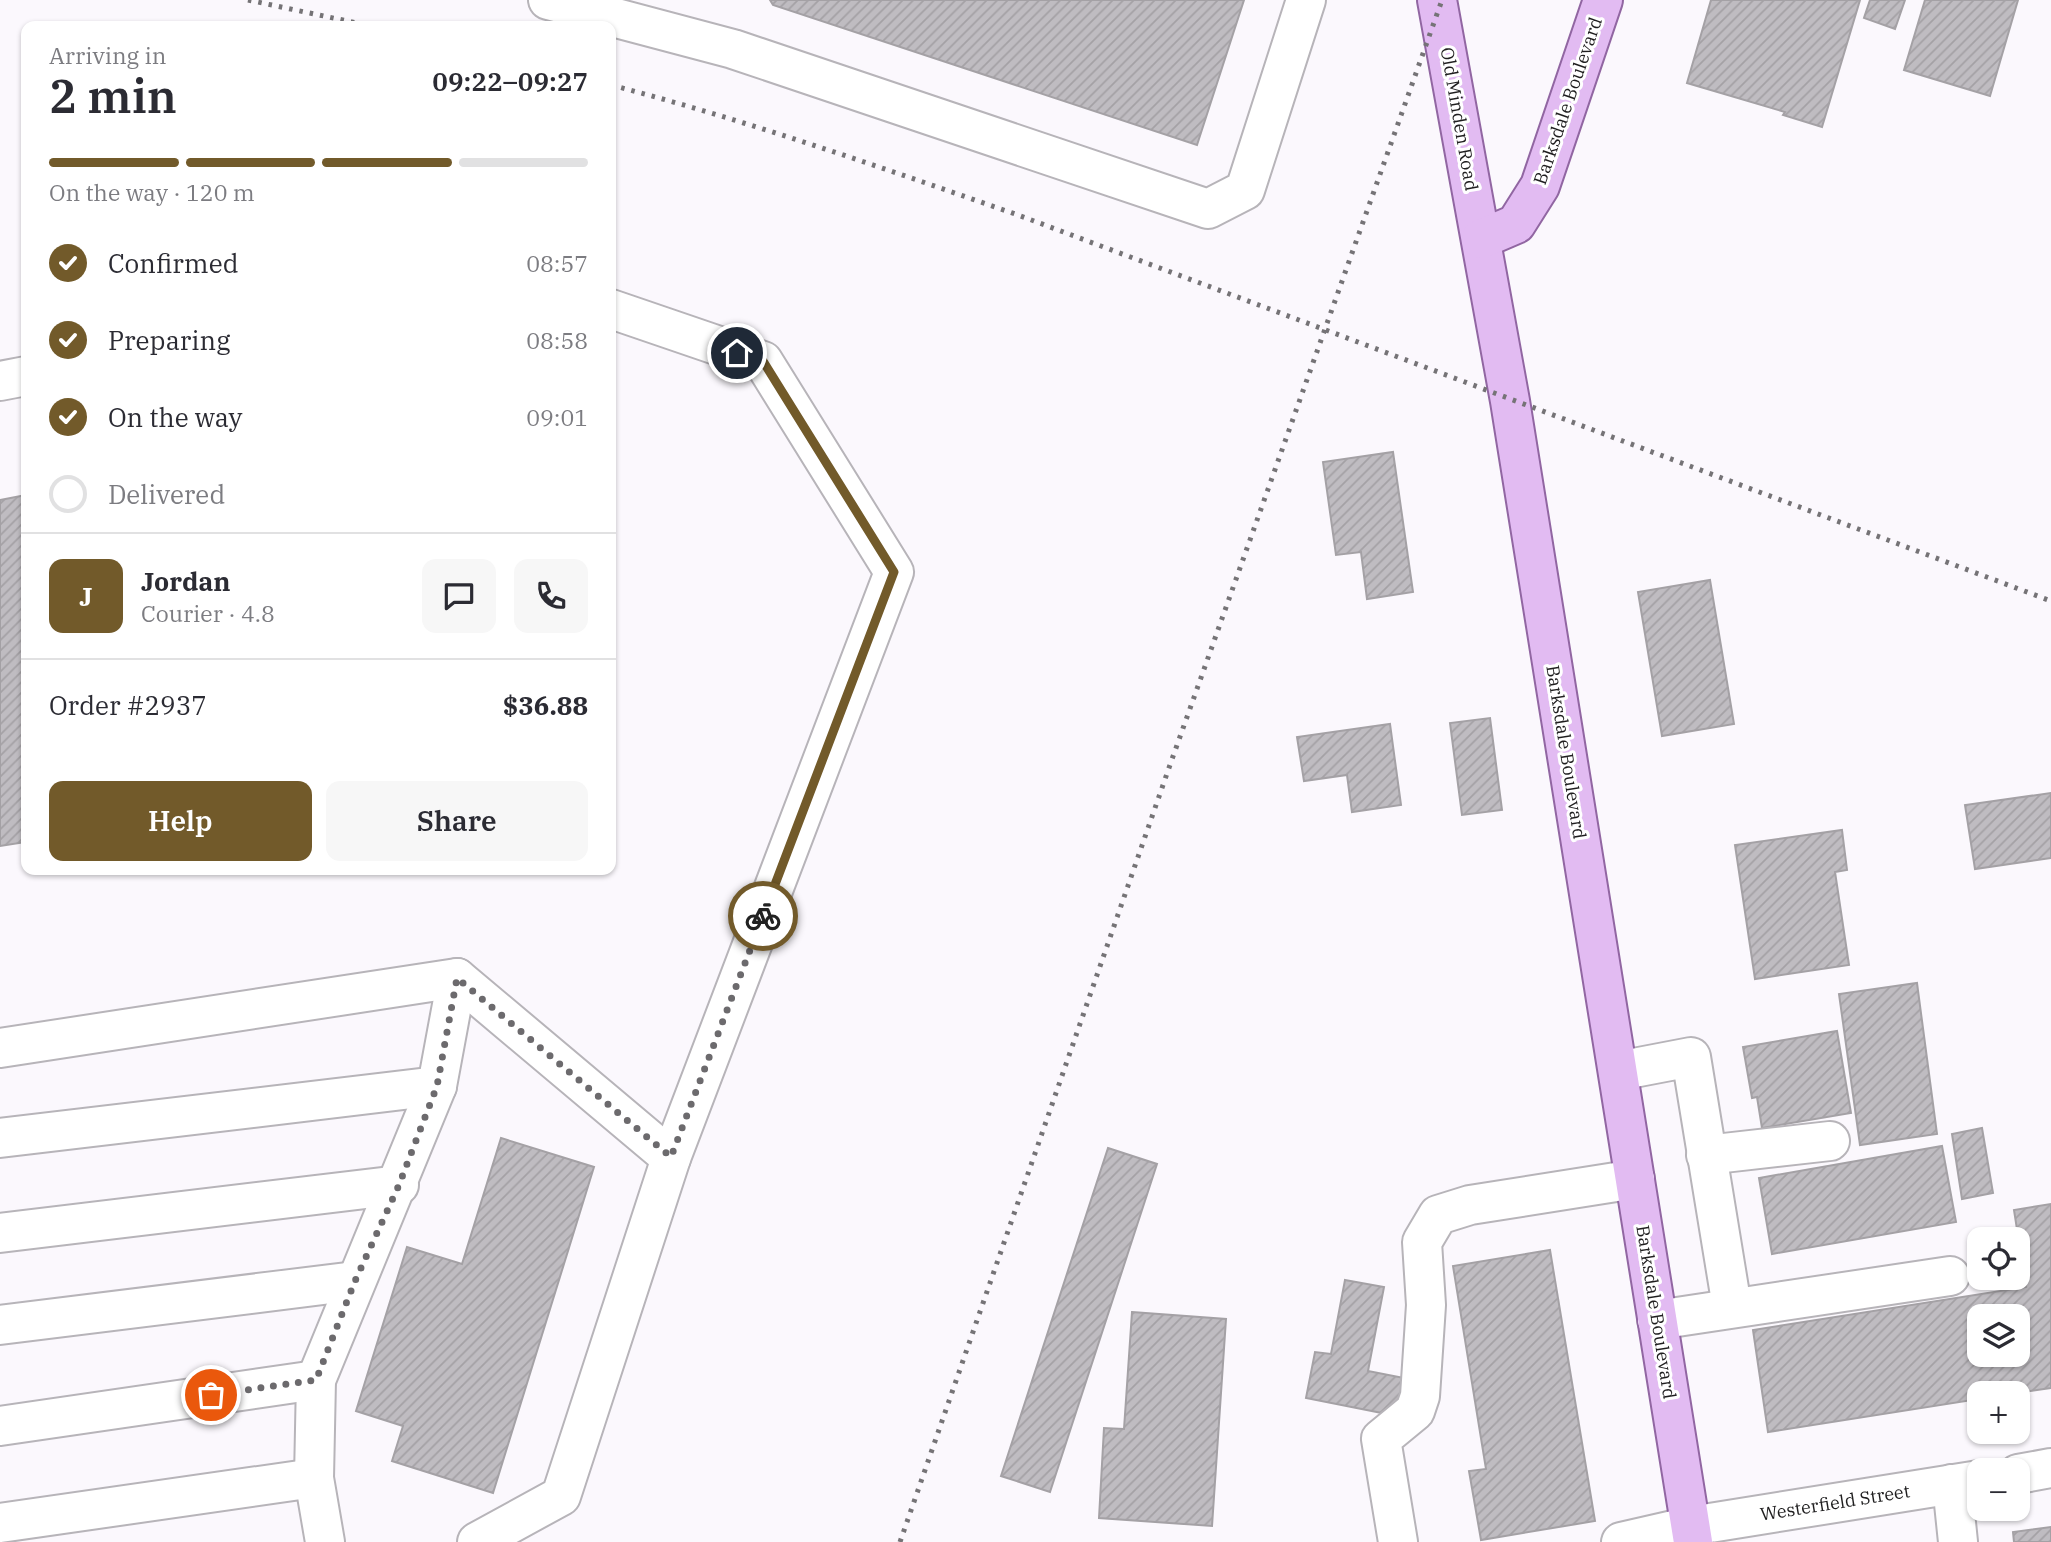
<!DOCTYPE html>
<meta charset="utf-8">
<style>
:root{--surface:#fff;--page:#f7f7f7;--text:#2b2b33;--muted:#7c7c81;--line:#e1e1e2;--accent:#725a2a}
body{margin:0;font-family:"IBM Plex Serif",serif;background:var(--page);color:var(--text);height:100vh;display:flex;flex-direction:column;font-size:26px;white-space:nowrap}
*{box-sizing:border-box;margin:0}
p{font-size:23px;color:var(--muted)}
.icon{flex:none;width:38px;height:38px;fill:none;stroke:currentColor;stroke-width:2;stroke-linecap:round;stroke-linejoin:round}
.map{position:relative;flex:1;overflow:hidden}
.side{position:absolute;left:21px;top:21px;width:595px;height:854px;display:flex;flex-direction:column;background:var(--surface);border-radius:14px;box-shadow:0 2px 5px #0004}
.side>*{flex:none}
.tools{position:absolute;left:1967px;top:1227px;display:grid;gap:14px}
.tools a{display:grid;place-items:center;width:63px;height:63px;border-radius:14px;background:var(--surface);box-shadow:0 2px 5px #0004;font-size:35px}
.pin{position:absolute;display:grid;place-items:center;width:60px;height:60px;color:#fff;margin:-30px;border:4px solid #fff;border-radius:50%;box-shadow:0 2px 7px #0007}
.courier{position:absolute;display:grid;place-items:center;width:70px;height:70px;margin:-35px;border:5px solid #725a2a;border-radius:50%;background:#fff;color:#222;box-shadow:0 2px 9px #0007}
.headline em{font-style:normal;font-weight:600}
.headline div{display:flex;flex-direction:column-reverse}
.headline{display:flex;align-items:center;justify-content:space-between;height:119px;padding:0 28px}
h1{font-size:46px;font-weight:600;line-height:52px}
.bar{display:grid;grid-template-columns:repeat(4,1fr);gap:10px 7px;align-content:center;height:84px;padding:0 28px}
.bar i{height:9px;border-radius:5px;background:var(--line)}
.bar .on{background:var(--accent)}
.bar p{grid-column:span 4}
.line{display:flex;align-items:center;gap:18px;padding:0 28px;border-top:2px solid var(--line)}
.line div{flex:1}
.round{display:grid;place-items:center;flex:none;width:74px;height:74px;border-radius:14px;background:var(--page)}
ol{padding:0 28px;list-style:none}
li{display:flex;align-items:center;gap:21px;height:77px}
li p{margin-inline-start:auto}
li .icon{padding:7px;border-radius:50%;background:var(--accent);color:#fff;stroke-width:4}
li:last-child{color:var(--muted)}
li i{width:38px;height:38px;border:4px solid var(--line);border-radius:50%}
.primary-button{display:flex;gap:14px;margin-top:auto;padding:14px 28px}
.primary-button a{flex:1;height:80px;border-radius:14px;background:var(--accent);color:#fff;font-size:28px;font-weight:600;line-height:80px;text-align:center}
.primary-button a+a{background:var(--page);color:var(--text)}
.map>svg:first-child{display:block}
</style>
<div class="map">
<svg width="2051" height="1542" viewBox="0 0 2051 1542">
<defs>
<pattern id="building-hatch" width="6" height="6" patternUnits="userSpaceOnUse" patternTransform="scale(1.75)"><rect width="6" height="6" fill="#bfbcc1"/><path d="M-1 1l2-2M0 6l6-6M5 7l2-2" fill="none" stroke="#a4a1a5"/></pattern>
</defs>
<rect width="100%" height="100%" fill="#fbf8fd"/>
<!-- building -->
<g fill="url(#building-hatch)" stroke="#a4a1a5" stroke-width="2" fill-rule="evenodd">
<polygon points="770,0 1244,0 1197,145 773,5"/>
<polygon points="1711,0 1860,0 1822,127 1783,115 1785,112 1687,83"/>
<polygon points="1870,0 1905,0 1895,29 1864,18"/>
<polygon points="1925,0 2018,0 1990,96 1904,70"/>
<polygon points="1393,452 1413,592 1367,599 1361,552 1336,555 1323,462"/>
<polygon points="26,495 26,842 0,846 0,500"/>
<polygon points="1710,580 1734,724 1662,736 1638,592"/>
<polygon points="1490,718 1502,810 1462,815 1450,723"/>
<polygon points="1390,724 1401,805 1352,812 1347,775 1304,781 1297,737"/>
<polygon points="2051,793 2051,858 1975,869 1965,805"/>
<polygon points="1842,830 1847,870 1835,872 1849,965 1755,979 1735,845"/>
<polygon points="1917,983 1937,1134 1860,1145 1839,994"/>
<polygon points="1837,1031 1851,1113 1762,1128 1757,1097 1752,1098 1743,1047"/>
<polygon points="1982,1128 1993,1193 1962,1199 1952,1134"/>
<polygon points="501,1138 594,1167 493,1493 392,1461 403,1426 356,1411 407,1247 462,1264"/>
<polygon points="1942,1146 1956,1222 1772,1254 1759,1178"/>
<polygon points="1108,1148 1157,1164 1050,1492 1001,1476"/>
<path d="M2051 1204V1388L2016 1393H1979V1399L1768 1432 1753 1330 2026 1287 2014 1210ZM1979 1316H2018V1354H1979Z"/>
<polygon points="1550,1250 1595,1521 1481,1540 1469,1471 1486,1469 1453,1266"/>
<polygon points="1345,1280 1384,1287 1368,1371 1404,1378 1397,1416 1306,1398 1315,1352 1331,1354"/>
<polygon points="1132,1312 1226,1319 1212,1526 1099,1518 1104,1428 1124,1429"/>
<polygon points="2051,1527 2051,1542 2014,1542 2013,1532"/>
</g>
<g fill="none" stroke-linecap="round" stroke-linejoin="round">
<defs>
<g id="minor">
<polyline points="548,0 733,49 1208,209 1245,190 1306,0"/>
<polyline points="611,309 763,361 894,572 671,1158"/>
<polyline points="0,381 26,376"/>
<polyline points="0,1048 457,978 671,1158 561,1496 477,1542"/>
<polyline points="1618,1071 1691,1057 1732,1307"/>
<polyline points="0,1138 437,1086"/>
<polyline points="1706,1155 1830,1141"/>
<polyline points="0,1233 399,1185"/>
<polyline points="1657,1320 1950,1276"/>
<polyline points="0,1325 355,1281"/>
<polyline points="0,1426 316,1380"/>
<polyline points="2018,1474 2051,1468"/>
<polyline points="1952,1484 1958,1542"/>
<polyline points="0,1523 314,1478"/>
<polyline points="325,1542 314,1478 316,1380 437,1086 457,978"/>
<polyline points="1398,1542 1381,1439 1415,1411 1420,1396 1426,1305 1422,1242 1438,1215 1470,1205 1635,1179"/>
<polyline points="1621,1542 1691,1526 1979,1480"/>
</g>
<g id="major">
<polyline points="1437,0 1510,401 1693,1542"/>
<polyline points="1481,239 1516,224 1540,186 1603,0"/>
</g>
</defs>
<!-- minor casing -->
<use href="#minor" stroke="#b7b4b9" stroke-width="42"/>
<!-- major casing -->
<use href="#major" stroke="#9166a2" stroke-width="42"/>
<!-- minor -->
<use href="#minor" stroke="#fff" stroke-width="38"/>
<!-- major -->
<use href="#major" stroke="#e2bbf2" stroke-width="38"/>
<!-- rail -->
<g stroke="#757376" stroke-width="5" stroke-dasharray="3.5 7" stroke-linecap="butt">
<polyline points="248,0 371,26"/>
<path d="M611 85C749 121 883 168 1018 215L2051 601"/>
<polyline points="900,1542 1171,762 1442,0"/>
</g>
</g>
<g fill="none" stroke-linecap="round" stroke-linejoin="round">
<!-- done -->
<polyline stroke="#6c6a6d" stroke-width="7" stroke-dasharray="0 12.6" points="211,1395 316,1380 355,1281 399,1185 437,1086 457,978 671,1157 763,916"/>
<!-- route -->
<polyline stroke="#725a2a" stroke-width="9" points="737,353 763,361 894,572 763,916"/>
</g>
<g text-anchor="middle" stroke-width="6" stroke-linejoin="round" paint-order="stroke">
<!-- street labels -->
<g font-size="18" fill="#1f1e1f" stroke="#fff">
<text transform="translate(1568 101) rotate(-71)" y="6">Barksdale Boulevard</text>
<text transform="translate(1459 119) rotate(80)" y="6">Old Minden Road</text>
<text transform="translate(1566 752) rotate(81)" y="6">Barksdale Boulevard</text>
<text transform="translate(1656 1312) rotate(81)" y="6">Barksdale Boulevard</text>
<text transform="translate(1835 1503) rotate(-9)" y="6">Westerfield Street</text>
</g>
</g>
</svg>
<div class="tools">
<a><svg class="icon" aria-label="locate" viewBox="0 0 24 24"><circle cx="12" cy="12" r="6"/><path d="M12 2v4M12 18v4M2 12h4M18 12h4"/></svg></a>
<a><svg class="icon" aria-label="layers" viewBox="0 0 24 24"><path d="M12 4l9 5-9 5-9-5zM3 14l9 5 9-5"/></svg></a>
<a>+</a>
<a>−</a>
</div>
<div class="pin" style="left:211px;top:1395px;background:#ea580c"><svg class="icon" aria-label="bag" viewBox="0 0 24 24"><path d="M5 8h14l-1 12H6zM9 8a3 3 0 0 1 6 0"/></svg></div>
<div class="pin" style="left:737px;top:353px;background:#1f2937"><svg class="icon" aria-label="home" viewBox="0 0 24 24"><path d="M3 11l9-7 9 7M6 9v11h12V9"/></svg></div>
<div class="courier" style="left:763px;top:916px"><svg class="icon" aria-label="bike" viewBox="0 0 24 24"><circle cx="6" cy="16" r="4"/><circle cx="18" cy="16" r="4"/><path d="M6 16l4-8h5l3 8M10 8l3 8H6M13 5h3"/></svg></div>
<section class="side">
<div class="headline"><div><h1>2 min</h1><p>Arriving in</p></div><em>09:22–09:27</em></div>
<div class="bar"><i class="on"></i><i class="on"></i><i class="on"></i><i></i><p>On the way · 120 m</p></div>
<ol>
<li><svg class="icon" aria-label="check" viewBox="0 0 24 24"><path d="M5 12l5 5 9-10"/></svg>Confirmed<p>08:57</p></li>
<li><svg class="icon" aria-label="check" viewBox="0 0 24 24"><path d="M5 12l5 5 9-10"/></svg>Preparing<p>08:58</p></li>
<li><svg class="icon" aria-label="check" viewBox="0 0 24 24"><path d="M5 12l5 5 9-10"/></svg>On the way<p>09:01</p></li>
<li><i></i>Delivered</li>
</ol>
<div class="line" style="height:126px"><b class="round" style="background:var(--accent);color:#fff">J</b><div><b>Jordan</b><p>Courier · 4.8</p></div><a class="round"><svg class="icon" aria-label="chat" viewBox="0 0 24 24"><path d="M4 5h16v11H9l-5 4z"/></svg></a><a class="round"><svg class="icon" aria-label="phone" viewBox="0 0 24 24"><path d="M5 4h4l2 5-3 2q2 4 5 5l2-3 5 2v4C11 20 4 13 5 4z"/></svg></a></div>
<div class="line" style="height:91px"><div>Order #2937</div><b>$36.88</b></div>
<div class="primary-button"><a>Help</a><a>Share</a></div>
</section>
</div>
